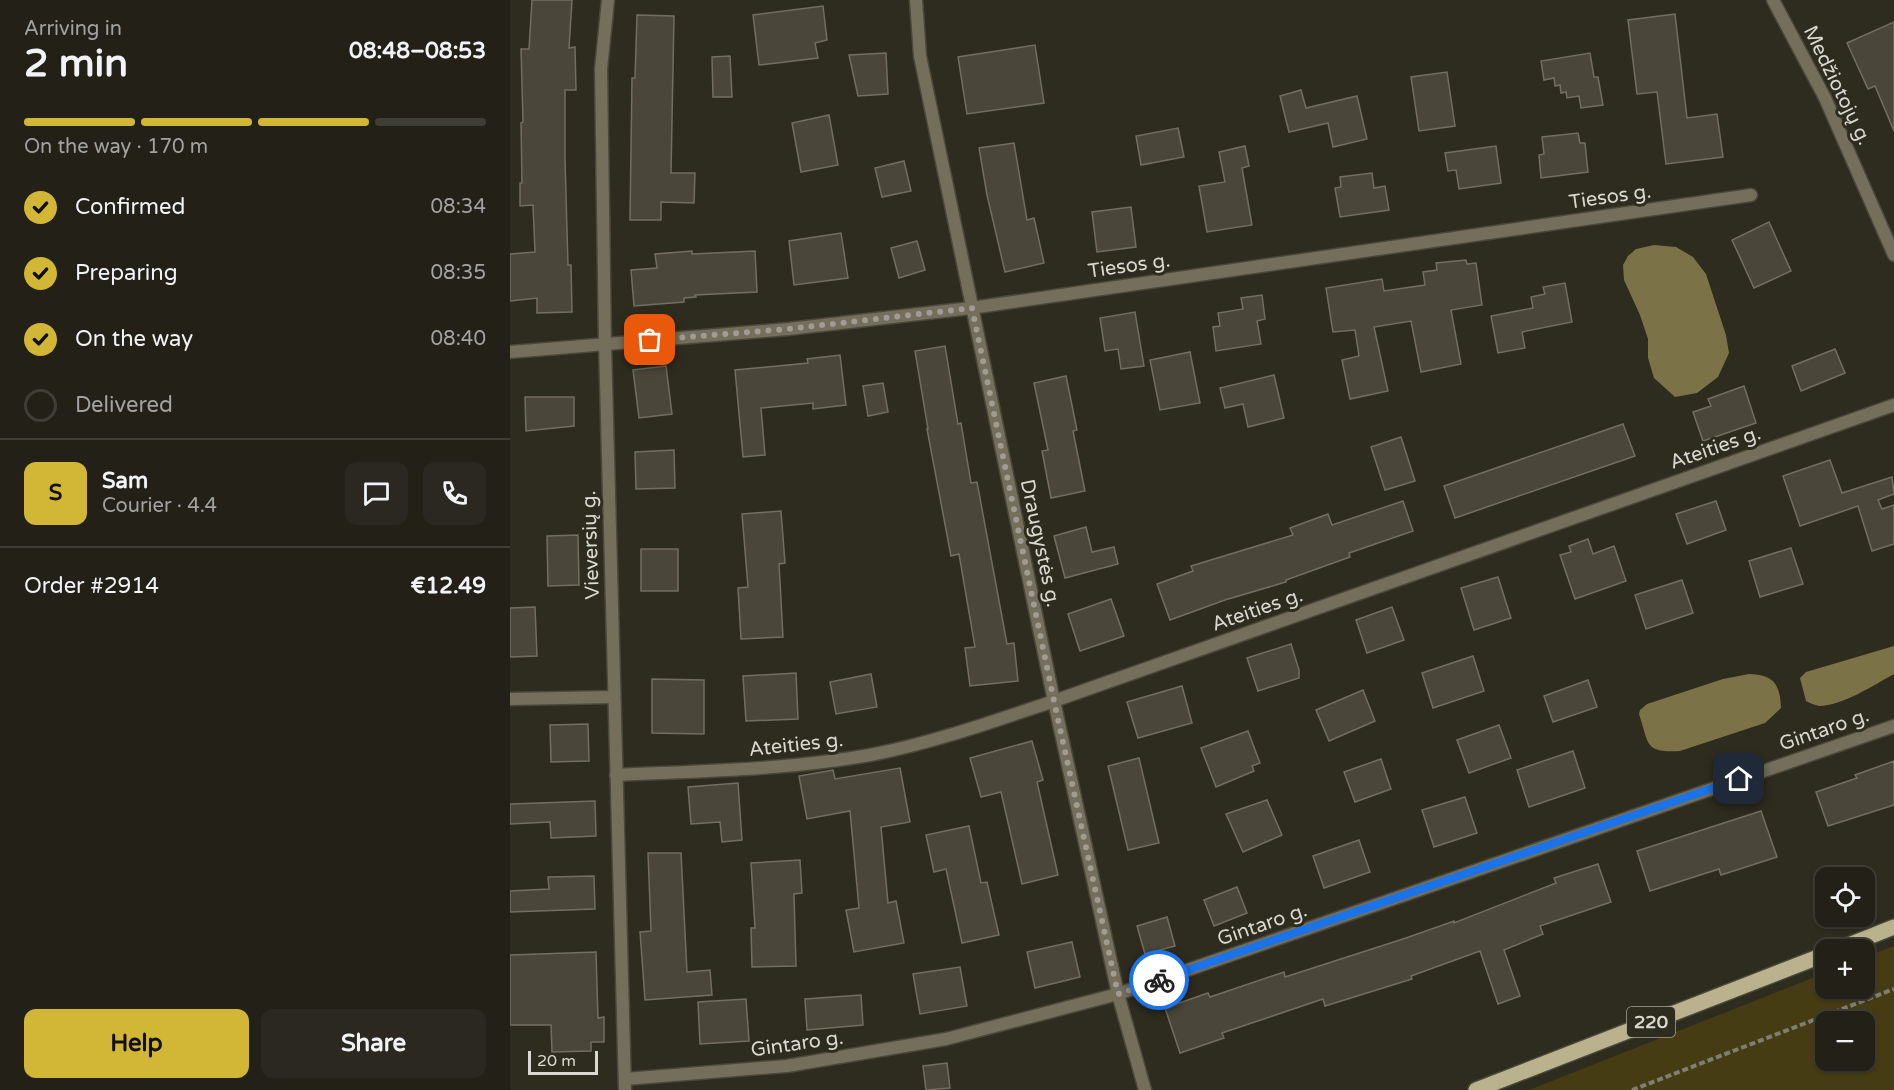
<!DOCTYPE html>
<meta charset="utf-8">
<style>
:root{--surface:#222017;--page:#2a2820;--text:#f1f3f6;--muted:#a2a3a1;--line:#3f3e36;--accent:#d2b736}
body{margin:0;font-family:"Varela Round",sans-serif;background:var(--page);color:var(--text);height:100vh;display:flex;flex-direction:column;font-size:22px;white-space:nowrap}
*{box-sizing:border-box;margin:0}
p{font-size:20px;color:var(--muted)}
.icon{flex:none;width:33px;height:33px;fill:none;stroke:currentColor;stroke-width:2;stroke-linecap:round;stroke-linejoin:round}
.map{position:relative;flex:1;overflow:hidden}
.panel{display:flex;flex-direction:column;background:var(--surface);width:510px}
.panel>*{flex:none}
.buttons{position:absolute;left:1305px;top:867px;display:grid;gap:12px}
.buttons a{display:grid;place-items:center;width:60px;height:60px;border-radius:12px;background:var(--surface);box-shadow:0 2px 4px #0004,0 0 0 2px var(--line);font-size:30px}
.scale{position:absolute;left:18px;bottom:15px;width:70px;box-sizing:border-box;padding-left:6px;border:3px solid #dad9d1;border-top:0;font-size:16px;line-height:21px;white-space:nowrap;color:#dad9d1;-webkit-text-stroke:4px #2e2b1f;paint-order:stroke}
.pin{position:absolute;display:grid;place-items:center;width:51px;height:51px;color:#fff;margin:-26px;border-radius:12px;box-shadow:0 3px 9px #0006}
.courier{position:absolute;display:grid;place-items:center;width:60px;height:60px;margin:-30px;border:4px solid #1a73e8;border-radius:50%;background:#fff;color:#222;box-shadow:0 2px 8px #0007}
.headline em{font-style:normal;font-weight:700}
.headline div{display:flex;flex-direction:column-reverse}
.headline{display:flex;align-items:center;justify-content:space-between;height:102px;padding:0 24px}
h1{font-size:39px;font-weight:700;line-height:45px}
.bar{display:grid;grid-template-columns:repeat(4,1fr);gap:9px 6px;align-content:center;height:72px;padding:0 24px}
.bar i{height:8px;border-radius:4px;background:var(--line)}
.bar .active{background:var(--accent)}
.bar p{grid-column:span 4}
.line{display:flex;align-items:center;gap:15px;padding:0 24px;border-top:2px solid var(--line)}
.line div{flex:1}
.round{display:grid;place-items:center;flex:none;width:63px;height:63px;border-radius:12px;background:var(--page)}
ol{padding:0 24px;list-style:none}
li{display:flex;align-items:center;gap:18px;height:66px}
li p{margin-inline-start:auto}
li .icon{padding:6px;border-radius:50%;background:var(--accent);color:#111;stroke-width:4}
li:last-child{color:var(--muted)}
li i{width:33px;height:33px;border:3px solid var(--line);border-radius:50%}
.cta{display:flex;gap:12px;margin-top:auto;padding:12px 24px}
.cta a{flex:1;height:69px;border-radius:12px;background:var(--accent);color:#111;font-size:24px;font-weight:700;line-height:69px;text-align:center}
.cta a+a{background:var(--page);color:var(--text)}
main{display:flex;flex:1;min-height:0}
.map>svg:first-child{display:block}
</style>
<main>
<section class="panel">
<div class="headline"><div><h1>2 min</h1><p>Arriving in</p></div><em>08:48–08:53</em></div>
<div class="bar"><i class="active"></i><i class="active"></i><i class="active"></i><i></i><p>On the way · 170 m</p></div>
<ol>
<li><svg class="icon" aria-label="check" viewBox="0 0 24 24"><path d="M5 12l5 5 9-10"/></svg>Confirmed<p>08:34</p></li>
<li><svg class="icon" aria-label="check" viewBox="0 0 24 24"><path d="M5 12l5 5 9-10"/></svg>Preparing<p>08:35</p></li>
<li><svg class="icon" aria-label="check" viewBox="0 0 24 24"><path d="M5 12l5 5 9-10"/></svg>On the way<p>08:40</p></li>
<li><i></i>Delivered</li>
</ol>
<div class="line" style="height:108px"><b class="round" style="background:var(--accent);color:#111">S</b><div><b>Sam</b><p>Courier · 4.4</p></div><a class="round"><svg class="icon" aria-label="chat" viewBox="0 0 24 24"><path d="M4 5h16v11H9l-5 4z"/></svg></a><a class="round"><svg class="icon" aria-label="phone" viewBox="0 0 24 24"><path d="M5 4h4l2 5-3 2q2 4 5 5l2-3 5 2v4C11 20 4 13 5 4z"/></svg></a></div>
<div class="line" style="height:78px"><div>Order #2914</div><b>€12.49</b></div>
<div class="cta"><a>Help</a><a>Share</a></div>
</section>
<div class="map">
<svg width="1384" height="1090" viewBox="0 0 1384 1090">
<rect width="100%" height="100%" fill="#2e2b1f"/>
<!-- green -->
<path fill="#453c13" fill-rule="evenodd" d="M1384 946V1090H1019L1315 973 1316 988H1354L1355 957ZM1316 1022H1354V1060H1316Z"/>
<!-- water -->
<g fill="#7c7247">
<polygon points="1144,245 1166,247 1183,257 1196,274 1216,335 1219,353 1208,377 1187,393 1165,397 1144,378 1138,358 1138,339 1130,315 1114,280 1113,265 1118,256 1126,249"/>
<path d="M1384 646V674C1364 685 1332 706 1309 706 1304 705 1300 703 1296 701L1290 678 1296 672Z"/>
<path d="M1239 674C1264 675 1270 684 1271 708L1255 723 1170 751C1134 753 1139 744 1129 714L1130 710 1137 704 1213 679Z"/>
</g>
<!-- building -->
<g fill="#4a473a" stroke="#726f61" stroke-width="1.5">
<polygon points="22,0 62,0 59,48 65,47 66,90 55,90 55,159 58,265 61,265 62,312 27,313 27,298 0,301 0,254 25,252 23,205 10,206 10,183 12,183 11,123 13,122 11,49 19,49"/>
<polygon points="313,6 317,40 305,43 308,58 249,65 243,15"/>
<polygon points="1165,14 1177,118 1207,114 1213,157 1156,164 1147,92 1127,94 1118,20"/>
<polygon points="127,15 164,16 161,173 185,173 184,203 151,202 151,220 120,220 122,78 125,78"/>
<polygon points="1384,22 1384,131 1365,86 1358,89 1337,43"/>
<polygon points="525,45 534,103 457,114 448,57"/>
<polygon points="376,53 378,94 348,96 339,55"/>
<polygon points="1080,53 1084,77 1088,77 1093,105 1071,108 1069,96 1057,98 1056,92 1051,93 1050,85 1045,86 1044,78 1034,80 1031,61"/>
<polygon points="220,56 222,97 203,97 202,57"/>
<polygon points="937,72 945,126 909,131 901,77"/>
<polygon points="791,90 796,108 847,96 857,139 823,147 818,123 779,132 770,96"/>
<polygon points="319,115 328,165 291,172 282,123"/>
<polygon points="668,128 674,157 631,165 626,136"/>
<polygon points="1068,133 1070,143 1075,143 1078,172 1031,178 1029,155 1034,154 1032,137"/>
<polygon points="504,143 517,220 524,218 534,263 495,272 477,195 469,148"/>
<polygon points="735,146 739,166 732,168 742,225 697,232 689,186 715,182 709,152"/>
<polygon points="986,146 991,183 949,189 946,170 938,171 935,153"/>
<polygon points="394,161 401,191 372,197 365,168"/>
<polygon points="862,173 864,188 875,186 879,210 830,217 825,188 831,187 830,177"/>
<polygon points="621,207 626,247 587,252 582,212"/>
<polygon points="1259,222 1281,271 1244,288 1222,240"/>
<polygon points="331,233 338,278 284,285 279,241"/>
<polygon points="407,241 415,270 389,278 381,248"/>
<polygon points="182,251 182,254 245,251 247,292 185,295 186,297 174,298 174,302 124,306 121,270 147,268 145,254"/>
<polygon points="956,260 957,264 966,263 972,305 941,310 951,364 911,372 901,321 864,327 878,391 840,399 832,360 849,356 845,330 823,332 816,288 872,279 874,291 915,285 913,272 927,270 926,263"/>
<polygon points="1055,283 1062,322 1012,332 1015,348 988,353 981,316 1023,308 1021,297 1035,294 1033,287"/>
<polygon points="752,295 755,319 747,321 751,344 706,351 703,327 710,326 708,313 733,309 731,298"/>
<polygon points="625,312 634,366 611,369 608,349 595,351 590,318"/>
<polygon points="435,346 448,424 451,423 461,483 467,482 497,644 504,643 508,681 460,686 455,648 465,647 449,554 441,556 417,429 418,429 405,351"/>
<polygon points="1325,349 1335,373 1291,391 1282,366"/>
<polygon points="680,352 690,403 650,410 640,360"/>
<polygon points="330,355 336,405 303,409 303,403 251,408 255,455 233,457 225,370 298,363 297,359"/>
<polygon points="156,366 162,414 129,418 123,370"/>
<polygon points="764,375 774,418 738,427 733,404 715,408 710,388"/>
<polygon points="556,376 567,430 563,431 575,491 541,498 532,451 538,450 524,383"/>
<polygon points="373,383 378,412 358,416 353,386"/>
<polygon points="1234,386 1246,423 1193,441 1183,412 1201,406 1198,399"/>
<polygon points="15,397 64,397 64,426 16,431"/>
<polygon points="1113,424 1125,456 945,518 934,486"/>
<polygon points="891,437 905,481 875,490 861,447"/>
<polygon points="164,450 165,488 126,489 125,452"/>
<polygon points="1320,460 1332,493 1382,477 1384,494 1368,500 1372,509 1384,505 1384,544 1362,551 1348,506 1290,526 1273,476"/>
<polygon points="893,501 903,531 839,553 840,557 776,580 776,582 715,600 660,620 647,584 683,571 681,566 783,535 780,528 818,514 822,525"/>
<polygon points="1206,501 1216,530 1177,544 1166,514"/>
<polygon points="271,511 275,563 269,564 273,637 231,639 228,588 238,587 232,514"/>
<polygon points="576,527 582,552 604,547 608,564 555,578 544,536"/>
<polygon points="68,535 69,585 38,586 37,536"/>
<polygon points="1078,539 1083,554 1104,546 1116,581 1065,599 1050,555 1061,552 1059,546"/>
<polygon points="1281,548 1293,584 1250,597 1239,561"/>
<rect x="131" y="549" width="37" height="42"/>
<polygon points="988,577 1001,618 964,630 951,588"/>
<polygon points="1172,580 1183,613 1136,629 1125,595"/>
<polygon points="601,599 614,636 570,651 558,614"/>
<polygon points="25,607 27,656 0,657 0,608"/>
<polygon points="882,607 894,640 857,653 846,620"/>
<polygon points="781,644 789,670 789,678 748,691 737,658"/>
<polygon points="963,656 974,691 923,708 912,673"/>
<polygon points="286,673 288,719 236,721 233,676"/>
<polygon points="361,674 367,707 326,714 320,682"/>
<polygon points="142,679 194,680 194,734 142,733"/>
<polygon points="1078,680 1087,707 1043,722 1034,696"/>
<polygon points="672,686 682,723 628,738 617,702"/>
<polygon points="853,690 865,721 819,741 806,710"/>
<polygon points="78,724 79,761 41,762 40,725"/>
<polygon points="989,725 1001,758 959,773 947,740"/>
<polygon points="738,731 750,763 742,766 744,771 706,787 691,748"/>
<polygon points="522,741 533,780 527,782 548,875 512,884 491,792 471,797 460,758"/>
<polygon points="1063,751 1075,788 1019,807 1007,770"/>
<polygon points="629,758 649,843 618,850 598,766"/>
<polygon points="871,759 881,789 845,802 834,772"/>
<polygon points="1384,761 1384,805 1318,826 1306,792 1347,778 1345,775"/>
<polygon points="390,768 400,822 371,827 378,903 386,901 394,943 344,952 336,910 349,908 340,811 297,819 289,776 323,770 325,779"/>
<polygon points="228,783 232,840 212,842 210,822 181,824 178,787"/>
<polygon points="955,797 967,833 924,847 912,810"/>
<polygon points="757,800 772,835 733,852 716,814"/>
<polygon points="85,801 86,836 41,838 40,822 0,824 0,804"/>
<polygon points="1251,811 1267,857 1211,875 1209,869 1140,891 1127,851"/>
<polygon points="459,826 471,883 477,882 489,935 452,943 436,869 424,872 416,835"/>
<polygon points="849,840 860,872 814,888 803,856"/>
<polygon points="138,853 171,853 177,972 200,970 202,995 135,1000 130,932 141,931"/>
<polygon points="290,860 292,893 284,894 286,966 242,967 241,928 245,928 241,863"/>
<polygon points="1088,864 1101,902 1030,926 1033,934 994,950 1010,996 988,1004 970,951 901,976 902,979 815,1006 813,999 712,1033 714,1038 670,1053 655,1008 698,993 700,997 774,972 775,977 896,938 944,921 944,923 1046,883 1044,878"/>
<polygon points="84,876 85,909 0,912 0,891 39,889 38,877"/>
<polygon points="727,887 737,913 704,926 694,900"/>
<polygon points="657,917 665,946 635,954 627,926"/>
<polygon points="562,942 570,977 525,988 517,952"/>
<polygon points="86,952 88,1018 94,1017 94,1042 81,1042 81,1051 42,1052 41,1025 0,1025 0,955"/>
<polygon points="450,967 457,1006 410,1014 403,974"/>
<polygon points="351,995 353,1025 297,1030 295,999"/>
<polygon points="236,999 239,1041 190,1044 188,1002"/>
<polygon points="437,1063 440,1088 416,1090 413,1066"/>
</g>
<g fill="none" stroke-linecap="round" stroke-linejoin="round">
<defs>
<g id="minor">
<polyline points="98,0 91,69 95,344 115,1090"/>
<polyline points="406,0 410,56 544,701 608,994 635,1090"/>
<polyline points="1263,0 1315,98 1384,255"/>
<polyline points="0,352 278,329 461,308 1241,195"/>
<polyline points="0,699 104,697"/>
<path d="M106 775C191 771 277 770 360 755 423 743 484 721 544 701L1384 405"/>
<polyline points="115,1079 277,1066 436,1039 608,994 1384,726"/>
</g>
<g id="primary">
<polyline points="1326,950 1384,927"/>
<polyline points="966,1090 1316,954"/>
</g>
</defs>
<!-- minor casing -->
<use href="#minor" stroke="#4a473b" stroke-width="15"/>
<!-- primary casing -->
<use href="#primary" stroke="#4a473b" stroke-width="18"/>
<!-- path -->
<polyline stroke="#807e74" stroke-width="4" stroke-dasharray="6 3" stroke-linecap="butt" points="1122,1090 1384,989"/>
<!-- minor -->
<use href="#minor" stroke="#736f5c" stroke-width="12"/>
<!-- primary -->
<use href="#primary" stroke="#bab28c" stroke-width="15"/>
</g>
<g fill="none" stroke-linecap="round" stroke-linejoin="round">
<!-- done -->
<polyline stroke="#9e9c93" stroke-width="6" stroke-dasharray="0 10.8" points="140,340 278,329 462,308 544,701 608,994 649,980"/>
<!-- route -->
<polyline stroke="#1a73e8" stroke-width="8" points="649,980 1229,779"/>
</g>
<g text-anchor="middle" stroke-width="6" stroke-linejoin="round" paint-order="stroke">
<!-- shield labels -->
<rect fill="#2e2b1f" stroke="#a6a59c" stroke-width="1.5" x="1117" y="1007" width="48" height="30" rx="4.5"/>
<g font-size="18" font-weight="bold" fill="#dad9d1">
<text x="1141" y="1028">220</text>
</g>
<!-- street labels -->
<g font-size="20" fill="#dad9d1" stroke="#2e2b1f">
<text transform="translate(1328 85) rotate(64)" y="7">Medžiotojų g.</text>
<text transform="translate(1100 196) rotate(-8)" y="7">Tiesos g.</text>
<text transform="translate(619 265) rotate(-8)" y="7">Tiesos g.</text>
<text transform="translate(1205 447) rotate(-19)" y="7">Ateities g.</text>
<text transform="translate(531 543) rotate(78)" y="7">Draugystės g.</text>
<text transform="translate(80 545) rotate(-92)" y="7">Vieversių g.</text>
<text transform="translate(747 609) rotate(-19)" y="7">Ateities g.</text>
<text transform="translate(1314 729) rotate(-19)" y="7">Gintaro g.</text>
<text transform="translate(286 744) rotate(-6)" y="7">Ateities g.</text>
<text transform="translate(752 924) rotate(-19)" y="7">Gintaro g.</text>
<text transform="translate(287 1043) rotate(-8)" y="7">Gintaro g.</text>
</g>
</g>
</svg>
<div class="buttons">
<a><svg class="icon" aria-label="locate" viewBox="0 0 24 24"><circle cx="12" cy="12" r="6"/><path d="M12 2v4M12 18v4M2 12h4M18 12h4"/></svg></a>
<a>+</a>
<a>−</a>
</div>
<div class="scale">20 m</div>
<div class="pin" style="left:140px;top:340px;background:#ea580c"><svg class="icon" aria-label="bag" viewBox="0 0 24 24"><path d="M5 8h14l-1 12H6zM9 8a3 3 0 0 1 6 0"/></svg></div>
<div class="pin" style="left:1229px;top:779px;background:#1f2937"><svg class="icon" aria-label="home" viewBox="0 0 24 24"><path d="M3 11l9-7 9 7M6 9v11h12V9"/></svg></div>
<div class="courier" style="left:649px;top:980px"><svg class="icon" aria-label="bike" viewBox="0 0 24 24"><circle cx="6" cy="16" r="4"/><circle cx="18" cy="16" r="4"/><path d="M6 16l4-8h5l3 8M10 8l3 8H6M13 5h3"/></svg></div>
</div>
</main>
